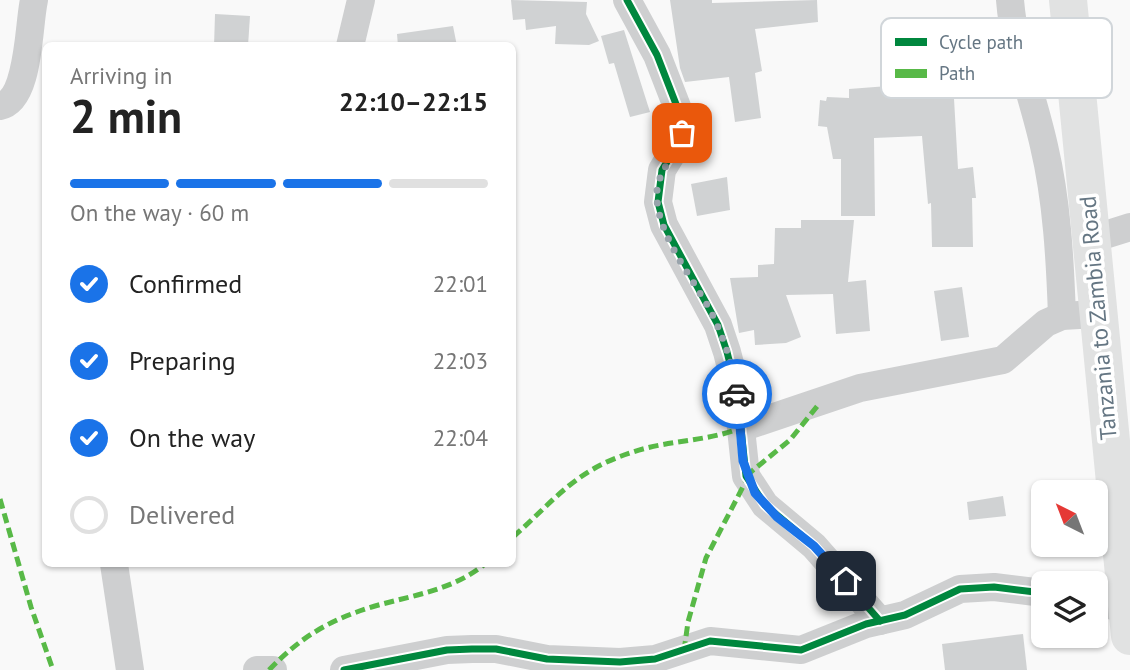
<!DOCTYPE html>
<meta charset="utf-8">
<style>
:root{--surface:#fff;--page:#f2f2f2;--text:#222;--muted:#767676;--line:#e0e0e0;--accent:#1a73e8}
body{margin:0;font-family:"PT Sans",sans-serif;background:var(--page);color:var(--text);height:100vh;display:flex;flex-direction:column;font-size:26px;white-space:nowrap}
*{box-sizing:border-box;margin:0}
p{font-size:23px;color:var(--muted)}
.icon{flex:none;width:38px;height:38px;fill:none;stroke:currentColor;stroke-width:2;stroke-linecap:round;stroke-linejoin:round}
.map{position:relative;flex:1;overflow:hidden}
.drawer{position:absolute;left:42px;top:42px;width:474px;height:525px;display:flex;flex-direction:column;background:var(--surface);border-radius:10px;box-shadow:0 2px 5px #0004}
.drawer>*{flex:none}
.needle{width:46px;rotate:318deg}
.buttons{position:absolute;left:1031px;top:480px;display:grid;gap:14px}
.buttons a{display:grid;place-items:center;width:77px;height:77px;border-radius:10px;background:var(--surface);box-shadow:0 2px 5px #0004;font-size:35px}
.pin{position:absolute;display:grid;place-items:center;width:60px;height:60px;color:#fff;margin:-30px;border-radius:14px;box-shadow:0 4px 10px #0006}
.courier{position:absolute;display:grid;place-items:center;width:70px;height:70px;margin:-35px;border:5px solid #1a73e8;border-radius:50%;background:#fff;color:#222;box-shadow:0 2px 9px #0007}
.summary em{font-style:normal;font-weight:700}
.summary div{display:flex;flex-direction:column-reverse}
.summary{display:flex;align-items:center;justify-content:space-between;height:119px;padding:0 28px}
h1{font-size:46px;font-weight:700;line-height:52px}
.bar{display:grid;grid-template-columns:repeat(4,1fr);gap:10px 7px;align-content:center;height:84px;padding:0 28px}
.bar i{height:9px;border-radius:5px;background:var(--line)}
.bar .current{background:var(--accent)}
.bar p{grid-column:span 4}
ol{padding:0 28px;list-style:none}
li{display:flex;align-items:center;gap:21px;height:77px}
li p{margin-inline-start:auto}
li .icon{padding:7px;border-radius:50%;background:var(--accent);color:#fff;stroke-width:4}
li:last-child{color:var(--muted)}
li i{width:38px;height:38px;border:4px solid var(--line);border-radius:50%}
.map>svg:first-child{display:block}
</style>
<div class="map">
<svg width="1130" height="670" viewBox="0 0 1130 670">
<rect width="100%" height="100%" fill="#f9f9f9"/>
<!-- building -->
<g fill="#d0d2d3">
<polygon points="511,0 587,2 586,14 599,41 589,45 555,44 556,26 526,30 525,19 513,20"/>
<polygon points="670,0 712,0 712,3 817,0 818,22 755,29 762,71 755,73 761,118 735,122 729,77 685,82 680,68"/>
<polygon points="215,14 250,16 248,46 214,46"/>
<polygon points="453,26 457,46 398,46 397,34"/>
<polygon points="624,30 650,112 630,117 614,63 609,64 601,36"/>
<polygon points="953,81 958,169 973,167 976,198 972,198 973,247 932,247 931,203 928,204 922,136 874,138 875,216 841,216 841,159 833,159 827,127 818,126 820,100 826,101 827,97 849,98 849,89"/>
<polygon points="727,177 730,210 697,216 691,184"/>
<polygon points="801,220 854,220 848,282 866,280 870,331 836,334 833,294 786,295 801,337 786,343 755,345 754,330 739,333 730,278 758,277 758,265 774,264 775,228 801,228"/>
<polygon points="962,287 969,337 941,341 934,291"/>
<polygon points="1003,496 1006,516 969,520 967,502"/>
<polygon points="1023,634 1027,670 945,670 942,644"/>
</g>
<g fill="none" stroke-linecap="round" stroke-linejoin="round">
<!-- minor -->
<g stroke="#cecfd0" stroke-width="28">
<polyline points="627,0 657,55 681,117 681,139 662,170 658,202 664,225 718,325 727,352 737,391 746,476 765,505 814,546 880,621"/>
<path d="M1010 0C1014 51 1033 96 1044 146 1057 201 1060 260 1062 316"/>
<polyline points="350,46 361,0"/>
<path d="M0 106C30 100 28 26 34 0"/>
<polyline points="1089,240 1130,227"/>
<polyline points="741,428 860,388 1003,360 1046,323 1062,316 1096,314"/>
<polyline points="114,564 130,670"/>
<polyline points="1096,602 1127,609"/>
<polyline points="257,670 273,670"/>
<polyline points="344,670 447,650 472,649 496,649 547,659 620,662 655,659 710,641 801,650 866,624 905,615 960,589 994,587 1043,593"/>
</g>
<!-- trunk -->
<polyline stroke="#e1e2e2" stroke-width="38" points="1068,0 1130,636"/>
<!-- quiet -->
<g stroke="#58b947" stroke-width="5" stroke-dasharray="10 5" stroke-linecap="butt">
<polyline points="746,476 790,440 819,404"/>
<polyline points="0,499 31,607 53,670"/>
<path d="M513 537C554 501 574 471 630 453 666 440 706 442 741 428"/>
<polyline points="684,651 688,622 706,558 747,479"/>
<path d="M269 670C302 636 329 620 375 606 414 595 453 590 485 564"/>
</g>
<defs>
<g id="cycleway">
<polyline points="627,0 657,55 681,117 681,139 662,170 658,202 664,225 718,325 727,352 737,391 746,476 765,505 814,546 880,621"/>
<polyline points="344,670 447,650 472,649 496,649 547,659 620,662 655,659 710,641 801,650 866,624 905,615 960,589 994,587 1043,593"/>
</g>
</defs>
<!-- cycleway casing -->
<use href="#cycleway" stroke="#fff" stroke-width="11"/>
<!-- cycleway -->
<use href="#cycleway" stroke="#00873e" stroke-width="7"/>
</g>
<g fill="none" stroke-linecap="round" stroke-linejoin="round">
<!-- done -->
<path stroke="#99a4ac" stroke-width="7" stroke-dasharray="0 12.6" d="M682 133C678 154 659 168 657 191 654 237 702 287 718 327 727 348 734 372 737 394"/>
<!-- route -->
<polyline stroke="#1a73e8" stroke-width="9" points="737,394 743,461 755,493 777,517 814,546 846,581"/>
</g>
<g text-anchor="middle" stroke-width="7" stroke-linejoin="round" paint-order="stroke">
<!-- street labels -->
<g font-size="23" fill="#657683" stroke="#fff">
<text transform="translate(1098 318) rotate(-95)" y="8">Tanzania to Zambia Road</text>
</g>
</g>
<!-- legend -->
<rect x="881" y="18" width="231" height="80" rx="10" fill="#fff" stroke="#d1d6da" stroke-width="2"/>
<rect x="895" y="38" width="32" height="8" fill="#00873e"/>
<rect x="895" y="69" width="32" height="9" fill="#58b947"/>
<g font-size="19" fill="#657683">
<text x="939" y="49">Cycle path</text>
<text x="939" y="80">Path</text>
</g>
</svg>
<div class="buttons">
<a><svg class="needle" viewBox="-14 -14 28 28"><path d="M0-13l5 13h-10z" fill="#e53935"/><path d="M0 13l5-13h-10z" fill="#767676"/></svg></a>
<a><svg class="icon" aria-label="layers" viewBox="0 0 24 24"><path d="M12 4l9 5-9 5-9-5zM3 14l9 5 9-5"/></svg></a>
</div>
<div class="pin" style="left:682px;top:133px;background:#ea580c"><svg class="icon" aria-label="bag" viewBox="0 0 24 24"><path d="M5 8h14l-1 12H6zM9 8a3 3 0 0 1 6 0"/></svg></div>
<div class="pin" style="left:846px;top:581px;background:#1f2937"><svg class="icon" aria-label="home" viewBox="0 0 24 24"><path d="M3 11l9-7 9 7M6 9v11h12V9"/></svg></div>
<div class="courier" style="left:737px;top:394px"><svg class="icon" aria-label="car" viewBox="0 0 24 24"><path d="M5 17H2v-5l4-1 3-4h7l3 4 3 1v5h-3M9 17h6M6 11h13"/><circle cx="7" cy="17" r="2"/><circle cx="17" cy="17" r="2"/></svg></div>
<section class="drawer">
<div class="summary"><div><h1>2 min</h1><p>Arriving in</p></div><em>22:10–22:15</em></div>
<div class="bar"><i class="current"></i><i class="current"></i><i class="current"></i><i></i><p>On the way · 60 m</p></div>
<ol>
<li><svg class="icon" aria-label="check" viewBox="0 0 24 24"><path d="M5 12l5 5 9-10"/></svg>Confirmed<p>22:01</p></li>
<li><svg class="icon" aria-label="check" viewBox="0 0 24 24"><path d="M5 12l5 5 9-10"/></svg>Preparing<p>22:03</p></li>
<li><svg class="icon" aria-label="check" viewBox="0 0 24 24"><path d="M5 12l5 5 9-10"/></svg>On the way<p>22:04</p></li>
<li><i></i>Delivered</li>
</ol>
</section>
</div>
